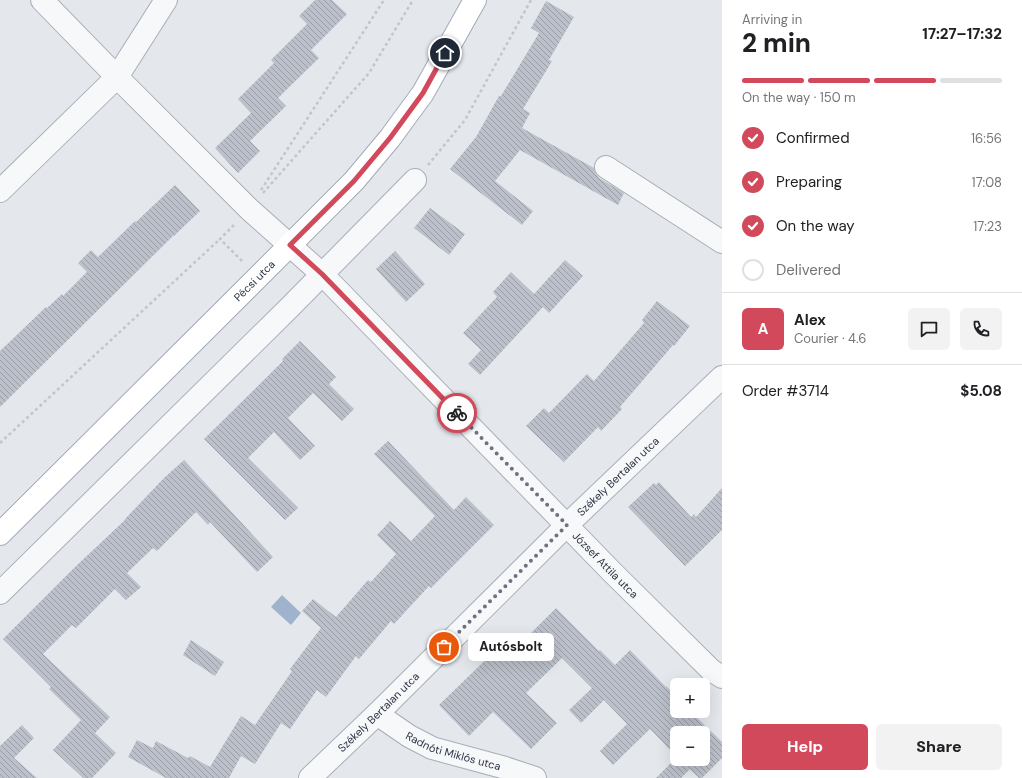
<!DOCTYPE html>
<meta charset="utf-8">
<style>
:root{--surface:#fff;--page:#f2f2f2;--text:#202124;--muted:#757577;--line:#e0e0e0;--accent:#d1495b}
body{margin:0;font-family:"DM Sans",sans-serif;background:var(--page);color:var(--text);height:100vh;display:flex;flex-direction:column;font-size:15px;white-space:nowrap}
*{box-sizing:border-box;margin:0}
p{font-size:13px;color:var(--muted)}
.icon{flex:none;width:22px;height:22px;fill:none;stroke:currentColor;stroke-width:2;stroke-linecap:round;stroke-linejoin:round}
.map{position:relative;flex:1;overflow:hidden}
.details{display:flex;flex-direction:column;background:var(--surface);width:300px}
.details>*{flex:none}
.tools{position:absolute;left:670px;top:678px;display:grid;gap:8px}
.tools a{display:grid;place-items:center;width:40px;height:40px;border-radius:6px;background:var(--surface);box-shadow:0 4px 16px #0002;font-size:20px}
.pin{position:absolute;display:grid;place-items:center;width:34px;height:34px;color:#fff;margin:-17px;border:2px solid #fff;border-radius:50%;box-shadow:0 1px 4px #0007}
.courier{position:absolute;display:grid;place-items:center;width:40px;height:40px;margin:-20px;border:3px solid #d1495b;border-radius:50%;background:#fff;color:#222;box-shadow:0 1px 5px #0007}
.bubble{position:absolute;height:28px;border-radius:6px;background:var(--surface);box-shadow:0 4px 16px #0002;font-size:13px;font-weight:800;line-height:28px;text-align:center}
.overview em{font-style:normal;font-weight:800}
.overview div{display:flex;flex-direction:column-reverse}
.overview{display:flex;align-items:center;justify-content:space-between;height:68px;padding:0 20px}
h1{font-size:26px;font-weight:800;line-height:30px}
.bar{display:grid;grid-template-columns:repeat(4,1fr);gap:6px 4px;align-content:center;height:48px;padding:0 20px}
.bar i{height:5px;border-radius:3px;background:var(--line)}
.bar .selected{background:var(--accent)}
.bar p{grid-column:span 4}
.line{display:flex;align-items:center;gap:10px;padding:0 20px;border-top:1px solid var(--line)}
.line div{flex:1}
.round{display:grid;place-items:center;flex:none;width:42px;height:42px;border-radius:6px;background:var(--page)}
ol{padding:0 20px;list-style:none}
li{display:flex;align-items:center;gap:12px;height:44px}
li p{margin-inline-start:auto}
li .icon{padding:4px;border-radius:50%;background:var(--accent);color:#fff;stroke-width:4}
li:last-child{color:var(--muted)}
li i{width:22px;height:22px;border:2px solid var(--line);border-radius:50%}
.action{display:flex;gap:8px;margin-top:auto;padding:8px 20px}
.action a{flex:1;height:46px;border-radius:6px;background:var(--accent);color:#fff;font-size:16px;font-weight:800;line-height:46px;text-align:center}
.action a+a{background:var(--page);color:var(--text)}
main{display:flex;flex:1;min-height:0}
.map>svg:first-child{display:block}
</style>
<main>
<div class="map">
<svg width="722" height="778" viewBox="0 0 722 778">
<defs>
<pattern id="building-back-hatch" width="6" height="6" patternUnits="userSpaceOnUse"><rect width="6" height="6" fill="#bbc0ca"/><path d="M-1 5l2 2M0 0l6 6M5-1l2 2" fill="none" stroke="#989da6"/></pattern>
</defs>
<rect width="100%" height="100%" fill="#e4e7ec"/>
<!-- water -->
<polygon fill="#9fb4cc" points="282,595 301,613 291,625 271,607"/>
<!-- building -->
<g fill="url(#building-back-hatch)" fill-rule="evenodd">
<polygon points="315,0 332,0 347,14 311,50 319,58 278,98 286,106 250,141 260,151 238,173 215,148 251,113 238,99 274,63 271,60 307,24 299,16"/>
<polygon points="546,1 574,17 549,60 552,61 523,109 530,113 522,128 594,168 595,173 599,178 624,193 618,205 520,150 495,181 533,211 522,225 450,169 476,137 499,96 501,96 539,33 531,28"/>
<polygon points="175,185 200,211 174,236 174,235 0,407 0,351 46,307 47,308 62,294 63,296 87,272 78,263 91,250 98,257 135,221 136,222"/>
<polygon points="430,208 465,234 449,255 414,228"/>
<polygon points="395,251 425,284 406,302 376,269"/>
<polygon points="565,260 583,276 549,313 543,307 480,375 468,364 481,350 463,333 497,297 493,292 511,272 534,294"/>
<polygon points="657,301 690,326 674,346 673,345 620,407 622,409 601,431 598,427 564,462 526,426 544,408 549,413 587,374 594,381 644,323 642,320"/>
<polygon points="300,341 336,377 329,384 354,409 342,421 313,393 288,418 315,446 300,460 274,432 248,458 298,508 285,520 204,439 283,361 282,359"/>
<polygon points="388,441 454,510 466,497 494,525 431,588 429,586 394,624 391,621 359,659 356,656 326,697 317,690 290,729 281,723 255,764 241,756 229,778 230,778 166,778 128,757 137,740 153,748 156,741 188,758 190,756 210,767 241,716 255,725 292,671 290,669 321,628 302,611 313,599 336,617 368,580 371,582 396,554 377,535 390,521 411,541 435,516 374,454"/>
<polygon points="184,460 273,557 257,572 210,522 208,525 196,512 157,551 153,548 127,573 141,587 126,600 115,589 76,628 72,625 43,654 110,717 95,733 116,753 92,778 83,778 53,750 81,720 49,689 51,687 3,639 74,568 125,520 125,519 164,478"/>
<polygon points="659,482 691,517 694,514 696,517 722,488 722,530 685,566 628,507 654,483 656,485"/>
<path d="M556 608 599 651 600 650 615 665 630 650 666 687V686L677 697V711H690L722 742V758L702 778H699L690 769 681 778H656L677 757 650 729 613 765 600 751 627 724 604 700 581 723 569 710 592 688 562 658 526 693 557 723 531 749 493 712 469 736 439 705 507 639 516 648ZM677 733H703V759H677Z"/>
<polygon points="191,640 224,662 215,676 183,655"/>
<polygon points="22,725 34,738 14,758 37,778 0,778 0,746"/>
</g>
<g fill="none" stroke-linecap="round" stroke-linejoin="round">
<defs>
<g id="minor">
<path id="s1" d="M42 0 117 77 249 209 322 274 612 572 711 670 722 677"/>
<polyline points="606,167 722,242"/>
<polyline points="0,191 117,77 166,0"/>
<polyline points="0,593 289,308 415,180"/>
<path id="s2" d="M377 714 409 736 432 748 502 767 535 778"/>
<path id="s3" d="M310 778 377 714 567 525 722 377"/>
</g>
<g id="major">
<path id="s4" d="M0 534 258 277 354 181 390 138 423 93 475 0"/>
</g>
</defs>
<!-- minor casing -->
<use href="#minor" stroke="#a9aeb7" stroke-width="24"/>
<!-- major casing -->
<use href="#major" stroke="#a3abb8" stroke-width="24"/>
<!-- path -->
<g stroke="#c2c5cb" stroke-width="2.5" stroke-dasharray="3 3" stroke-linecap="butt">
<polyline points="428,165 465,120 531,0"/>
<polyline points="261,190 384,0"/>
<polyline points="263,193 369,73 413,0"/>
<polyline points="234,225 220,239 243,262"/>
<polyline points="0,443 220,239"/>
</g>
<!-- minor -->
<use href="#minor" stroke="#f7f8fa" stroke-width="22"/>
<!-- major -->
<use href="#major" stroke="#fff" stroke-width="22"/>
</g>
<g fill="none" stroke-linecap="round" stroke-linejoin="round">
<!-- done -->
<polyline stroke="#6c737f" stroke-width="4" stroke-dasharray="0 7.2" points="444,647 567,525 457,413"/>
<!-- route -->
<polyline stroke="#d1495b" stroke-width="5" points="445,53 423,93 390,138 354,181 290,245 322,274 457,413"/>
</g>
<g text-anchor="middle" stroke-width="3" stroke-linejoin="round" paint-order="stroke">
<!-- street labels -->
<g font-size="11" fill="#2b3445" stroke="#f4f6f9">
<text dy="4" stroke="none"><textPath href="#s4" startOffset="359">Pécsi utca</textPath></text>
<text dy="4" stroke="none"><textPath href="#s3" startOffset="431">Székely Bertalan utca</textPath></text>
<text dy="4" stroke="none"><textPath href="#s1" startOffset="798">József Attila utca</textPath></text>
<text dy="4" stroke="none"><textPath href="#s3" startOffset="95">Székely Bertalan utca</textPath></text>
<text dy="4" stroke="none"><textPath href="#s2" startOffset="86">Radnóti Miklós utca</textPath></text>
</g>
</g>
</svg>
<div class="tools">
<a>+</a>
<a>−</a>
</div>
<div class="pin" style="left:444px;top:647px;background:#ea580c"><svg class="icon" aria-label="bag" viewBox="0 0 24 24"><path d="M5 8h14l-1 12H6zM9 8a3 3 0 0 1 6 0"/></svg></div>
<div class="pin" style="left:445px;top:53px;background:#1f2937"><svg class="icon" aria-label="home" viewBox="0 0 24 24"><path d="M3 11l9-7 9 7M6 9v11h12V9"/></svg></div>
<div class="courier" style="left:457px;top:413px"><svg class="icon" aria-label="bike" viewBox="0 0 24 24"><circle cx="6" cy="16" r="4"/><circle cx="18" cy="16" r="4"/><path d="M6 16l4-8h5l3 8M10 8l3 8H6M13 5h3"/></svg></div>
<div class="bubble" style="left:468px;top:633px;width:86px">Autósbolt</div>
</div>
<section class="details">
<div class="overview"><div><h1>2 min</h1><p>Arriving in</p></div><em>17:27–17:32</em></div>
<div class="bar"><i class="selected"></i><i class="selected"></i><i class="selected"></i><i></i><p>On the way · 150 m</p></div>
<ol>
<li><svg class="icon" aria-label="check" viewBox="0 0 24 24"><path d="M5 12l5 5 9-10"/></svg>Confirmed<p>16:56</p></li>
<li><svg class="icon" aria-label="check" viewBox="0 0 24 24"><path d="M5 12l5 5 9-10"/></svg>Preparing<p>17:08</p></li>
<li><svg class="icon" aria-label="check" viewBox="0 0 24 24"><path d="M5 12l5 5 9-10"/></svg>On the way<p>17:23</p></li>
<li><i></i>Delivered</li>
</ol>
<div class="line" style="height:72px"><b class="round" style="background:var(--accent);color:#fff">A</b><div><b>Alex</b><p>Courier · 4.6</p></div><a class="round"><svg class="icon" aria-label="chat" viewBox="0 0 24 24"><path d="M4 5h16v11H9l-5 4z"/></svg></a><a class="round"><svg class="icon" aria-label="phone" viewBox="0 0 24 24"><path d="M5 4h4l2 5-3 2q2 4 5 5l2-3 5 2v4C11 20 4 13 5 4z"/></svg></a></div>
<div class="line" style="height:52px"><div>Order #3714</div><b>$5.08</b></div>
<div class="action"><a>Help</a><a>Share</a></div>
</section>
</main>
